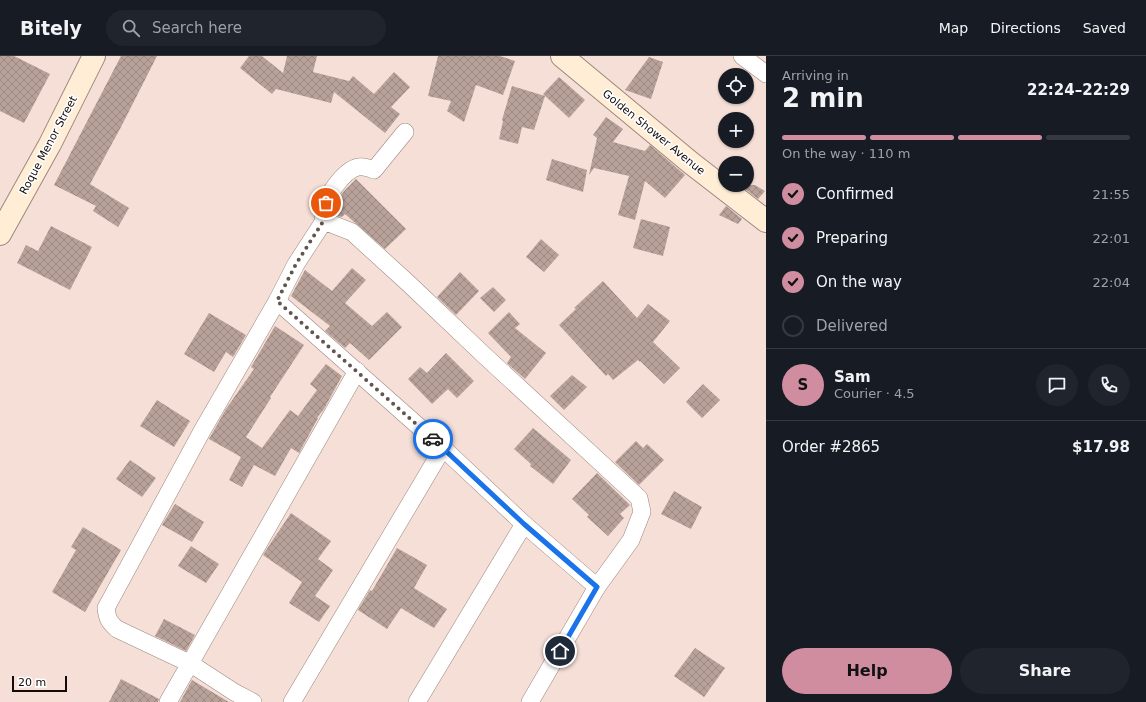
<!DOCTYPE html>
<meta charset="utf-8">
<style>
:root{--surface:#171b24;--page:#20242c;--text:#f1f3f6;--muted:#9ea1a6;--line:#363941;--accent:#d08da0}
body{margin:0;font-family:"DejaVu Sans",sans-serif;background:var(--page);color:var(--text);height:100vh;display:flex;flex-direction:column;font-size:15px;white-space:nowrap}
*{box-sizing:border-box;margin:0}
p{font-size:13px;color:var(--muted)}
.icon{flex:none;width:22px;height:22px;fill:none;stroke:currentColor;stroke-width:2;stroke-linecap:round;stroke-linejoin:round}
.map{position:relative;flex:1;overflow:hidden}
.side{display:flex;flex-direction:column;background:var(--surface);width:380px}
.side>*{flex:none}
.fabs{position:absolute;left:718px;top:12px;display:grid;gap:8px}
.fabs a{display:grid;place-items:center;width:36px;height:36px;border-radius:50%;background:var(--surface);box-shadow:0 1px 3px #0004;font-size:20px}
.scale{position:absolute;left:12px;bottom:10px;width:55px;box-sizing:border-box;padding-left:4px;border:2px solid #120b08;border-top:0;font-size:11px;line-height:14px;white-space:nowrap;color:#120b08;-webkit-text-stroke:3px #fff;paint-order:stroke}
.pin{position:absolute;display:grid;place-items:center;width:34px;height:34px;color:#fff;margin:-17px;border:2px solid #fff;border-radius:50%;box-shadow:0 1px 4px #0007}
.courier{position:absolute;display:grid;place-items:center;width:40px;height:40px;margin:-20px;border:3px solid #1a73e8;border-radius:50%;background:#fff;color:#222;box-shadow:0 1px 5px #0007}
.summary em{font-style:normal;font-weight:700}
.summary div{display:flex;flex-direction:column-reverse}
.summary{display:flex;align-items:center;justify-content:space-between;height:68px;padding:0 16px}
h1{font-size:26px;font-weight:700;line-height:30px}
.bar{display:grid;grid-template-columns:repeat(4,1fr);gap:6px 4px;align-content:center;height:48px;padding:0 16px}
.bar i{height:5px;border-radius:3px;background:var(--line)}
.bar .current{background:var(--accent)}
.bar p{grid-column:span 4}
.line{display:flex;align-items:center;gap:10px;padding:0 16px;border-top:1px solid var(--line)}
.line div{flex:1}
.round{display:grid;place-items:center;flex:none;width:42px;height:42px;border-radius:21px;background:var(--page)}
ol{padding:0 16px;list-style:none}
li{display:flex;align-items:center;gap:12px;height:44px}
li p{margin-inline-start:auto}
li .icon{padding:4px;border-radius:50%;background:var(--accent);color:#111;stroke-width:4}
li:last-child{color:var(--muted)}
li i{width:22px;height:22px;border:2px solid var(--line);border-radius:50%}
.primary-button{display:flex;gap:8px;margin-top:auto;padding:8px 16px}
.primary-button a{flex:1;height:46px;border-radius:24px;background:var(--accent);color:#111;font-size:16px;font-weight:700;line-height:46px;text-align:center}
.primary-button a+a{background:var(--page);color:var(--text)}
header{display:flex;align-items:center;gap:24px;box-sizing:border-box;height:56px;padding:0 20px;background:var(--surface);border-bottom:1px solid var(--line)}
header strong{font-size:19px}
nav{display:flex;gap:22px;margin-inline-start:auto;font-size:14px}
.search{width:280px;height:36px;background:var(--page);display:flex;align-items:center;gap:10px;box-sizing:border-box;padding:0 14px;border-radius:22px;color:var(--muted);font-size:15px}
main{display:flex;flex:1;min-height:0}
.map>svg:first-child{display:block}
</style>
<header>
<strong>Bitely</strong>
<div class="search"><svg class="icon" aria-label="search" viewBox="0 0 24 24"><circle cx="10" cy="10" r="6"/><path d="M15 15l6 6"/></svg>Search here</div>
<nav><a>Map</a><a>Directions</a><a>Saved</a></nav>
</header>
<main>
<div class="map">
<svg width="766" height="646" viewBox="0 0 766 646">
<defs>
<pattern id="building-cross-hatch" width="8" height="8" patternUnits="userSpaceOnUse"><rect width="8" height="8" fill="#b7a199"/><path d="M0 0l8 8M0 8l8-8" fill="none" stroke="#9c8982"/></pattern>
</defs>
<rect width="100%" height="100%" fill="#f6dfd6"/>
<!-- building -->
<g fill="url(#building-cross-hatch)">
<polygon points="0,0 14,0 50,18 24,67 0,55"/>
<polygon points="121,0 157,0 121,71 90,128 129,152 118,171 93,155 96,150 54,129"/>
<polygon points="249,0 262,0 283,17 287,0 317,0 313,16 349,25 353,20 374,38 394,16 410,31 391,51 400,58 385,77 334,36 331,47 276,33 272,38 240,12"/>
<polygon points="438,0 500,0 515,5 503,39 476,29 464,66 447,55 451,45 428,40"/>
<polygon points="649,1 663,6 651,43 625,34"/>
<polygon points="559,21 585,44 569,62 543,38"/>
<polygon points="512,30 545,40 534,74 522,71 518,88 499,83 503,65 502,64"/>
<polygon points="606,61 623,73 613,86 645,95 650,89 685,119 665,142 645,125 635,164 618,159 629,120 594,112 589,119 597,82 593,79"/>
<polygon points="552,103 587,114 583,136 546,124"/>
<polygon points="356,123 406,173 385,193 345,158 342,161 338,160 333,155 336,147 344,135"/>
<polygon points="740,129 755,129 765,135 758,143"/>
<polygon points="726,150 742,163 738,168 719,159"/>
<polygon points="641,163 670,171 663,200 633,192"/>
<polygon points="51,170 92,191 70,234 17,207 26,189 38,195"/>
<polygon points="541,183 559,199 544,216 526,201"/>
<polygon points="352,212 366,224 345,247 372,270 387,256 402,271 369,304 350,287 345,292 325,275 330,270 291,240 305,214 332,235"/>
<polygon points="460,216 479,235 456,259 437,241"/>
<polygon points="603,225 637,262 648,248 670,265 653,286 680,312 664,328 640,305 640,306 638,304 613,324 608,318 606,320 559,269 576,253 574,252"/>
<polygon points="493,231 506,244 494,256 480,242"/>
<polygon points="509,256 520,268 515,272 546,297 525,323 507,307 511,301 488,277"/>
<polygon points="209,257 246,279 233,301 226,296 214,316 184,298"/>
<polygon points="275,270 304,289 270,341 271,342 246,381 262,392 290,354 298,360 317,334 310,328 326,308 342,320 324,353 317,362 318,362 299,397 291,392 275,420 254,409 242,431 229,424 241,401 209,383 226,353 254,313 251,311"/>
<polygon points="446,297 474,325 457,342 448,333 432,348 408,323 420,311 427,317"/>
<polygon points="572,319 587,331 564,354 550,340"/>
<polygon points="703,328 720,344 702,362 686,346"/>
<polygon points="157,344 190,365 174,391 140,370"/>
<polygon points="533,372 571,404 553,428 530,410 531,408 514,393"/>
<polygon points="636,385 643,392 647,388 664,404 639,429 615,406"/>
<polygon points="130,404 156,422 142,441 116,423"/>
<polygon points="597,417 630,449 620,458 624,462 608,480 587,461 589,459 572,443"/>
<polygon points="674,435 702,451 691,473 661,458"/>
<polygon points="175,448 204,466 192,486 162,469"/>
<polygon points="291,457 331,485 318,503 333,514 315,540 330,550 319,566 289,547 302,526 263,499 272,485"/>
<polygon points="83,471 121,494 85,556 52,536 76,494 71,491"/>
<polygon points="191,490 219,508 206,527 178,510"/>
<polygon points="397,492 427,509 414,532 447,553 434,572 401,552 387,573 358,554 370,534 372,535"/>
<polygon points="164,563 195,579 186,595 155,580"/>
<polygon points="695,592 725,612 704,641 674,620"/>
<polygon points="121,623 159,643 158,646 109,646"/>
<polygon points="192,624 229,646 180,646"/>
</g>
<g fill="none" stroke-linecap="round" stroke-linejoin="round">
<defs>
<g id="street">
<polyline points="742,0 766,18"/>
<path d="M324 165C324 162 323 158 323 155 325 141 344 114 358 111 363 110 369 112 374 114L405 76"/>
<polyline points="277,245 443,392 524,468 597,531"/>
<polyline points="168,646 357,315"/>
<path d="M253 646 234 636 191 608 117 573C109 566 107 562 106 552L202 375 277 245 296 208 324 165 352 176 408 227 486 301 639 442 642 456 631 484 597 531 530 646"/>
<polyline points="292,646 443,392"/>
<polyline points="417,646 524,468"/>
</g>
<g id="secondary">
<polyline points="562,0 691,107 766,165"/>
<polyline points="0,178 50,88 94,0"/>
</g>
</defs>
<!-- street casing -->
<use href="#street" stroke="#9c877f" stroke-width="18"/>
<!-- secondary casing -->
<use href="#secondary" stroke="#9c877f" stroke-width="24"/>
<!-- street -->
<use href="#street" stroke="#fff" stroke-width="17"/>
<!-- secondary -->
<use href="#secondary" stroke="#ffeed5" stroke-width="22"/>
</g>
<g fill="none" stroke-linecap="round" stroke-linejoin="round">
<!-- done -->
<polyline stroke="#625550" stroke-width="4" stroke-dasharray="0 7.2" points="326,147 323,155 324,164 296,208 277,245 433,383"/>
<!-- route -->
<polyline stroke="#1a73e8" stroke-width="5" points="433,383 524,468 597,531 560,595"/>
</g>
<g text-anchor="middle" stroke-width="3" stroke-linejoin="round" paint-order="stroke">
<!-- street labels -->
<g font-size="11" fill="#120b08" stroke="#fff">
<text transform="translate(654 76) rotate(39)" y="4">Golden Shower Avenue</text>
<text transform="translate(48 89) rotate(-62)" y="4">Roque Menor Street</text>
</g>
</g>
</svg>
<div class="fabs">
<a><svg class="icon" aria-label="locate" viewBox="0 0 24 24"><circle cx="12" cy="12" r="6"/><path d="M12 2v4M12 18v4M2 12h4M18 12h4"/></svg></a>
<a>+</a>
<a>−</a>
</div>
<div class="scale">20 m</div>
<div class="pin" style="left:326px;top:147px;background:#ea580c"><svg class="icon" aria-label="bag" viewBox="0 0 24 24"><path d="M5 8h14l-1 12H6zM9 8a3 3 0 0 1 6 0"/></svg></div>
<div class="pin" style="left:560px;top:595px;background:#1f2937"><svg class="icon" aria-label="home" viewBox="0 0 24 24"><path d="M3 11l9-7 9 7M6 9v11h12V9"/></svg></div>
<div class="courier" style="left:433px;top:383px"><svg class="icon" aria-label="car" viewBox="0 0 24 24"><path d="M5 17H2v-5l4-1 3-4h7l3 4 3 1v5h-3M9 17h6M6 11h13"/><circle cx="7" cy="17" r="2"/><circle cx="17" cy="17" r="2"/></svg></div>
</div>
<section class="side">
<div class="summary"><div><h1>2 min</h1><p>Arriving in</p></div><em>22:24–22:29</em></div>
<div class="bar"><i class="current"></i><i class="current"></i><i class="current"></i><i></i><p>On the way · 110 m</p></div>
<ol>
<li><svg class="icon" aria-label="check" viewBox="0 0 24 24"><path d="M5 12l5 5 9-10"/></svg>Confirmed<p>21:55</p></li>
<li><svg class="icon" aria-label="check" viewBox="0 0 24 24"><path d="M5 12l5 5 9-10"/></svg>Preparing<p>22:01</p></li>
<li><svg class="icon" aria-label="check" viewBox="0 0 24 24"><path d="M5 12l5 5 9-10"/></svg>On the way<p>22:04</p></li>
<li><i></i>Delivered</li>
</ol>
<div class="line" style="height:72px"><b class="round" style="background:var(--accent);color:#111">S</b><div><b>Sam</b><p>Courier · 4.5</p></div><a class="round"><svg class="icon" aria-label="chat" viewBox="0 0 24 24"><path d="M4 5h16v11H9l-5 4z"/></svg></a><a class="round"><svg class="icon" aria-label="phone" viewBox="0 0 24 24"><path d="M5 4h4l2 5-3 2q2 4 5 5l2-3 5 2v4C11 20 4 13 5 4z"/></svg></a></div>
<div class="line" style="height:52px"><div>Order #2865</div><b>$17.98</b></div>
<div class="primary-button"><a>Help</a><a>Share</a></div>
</section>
</main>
